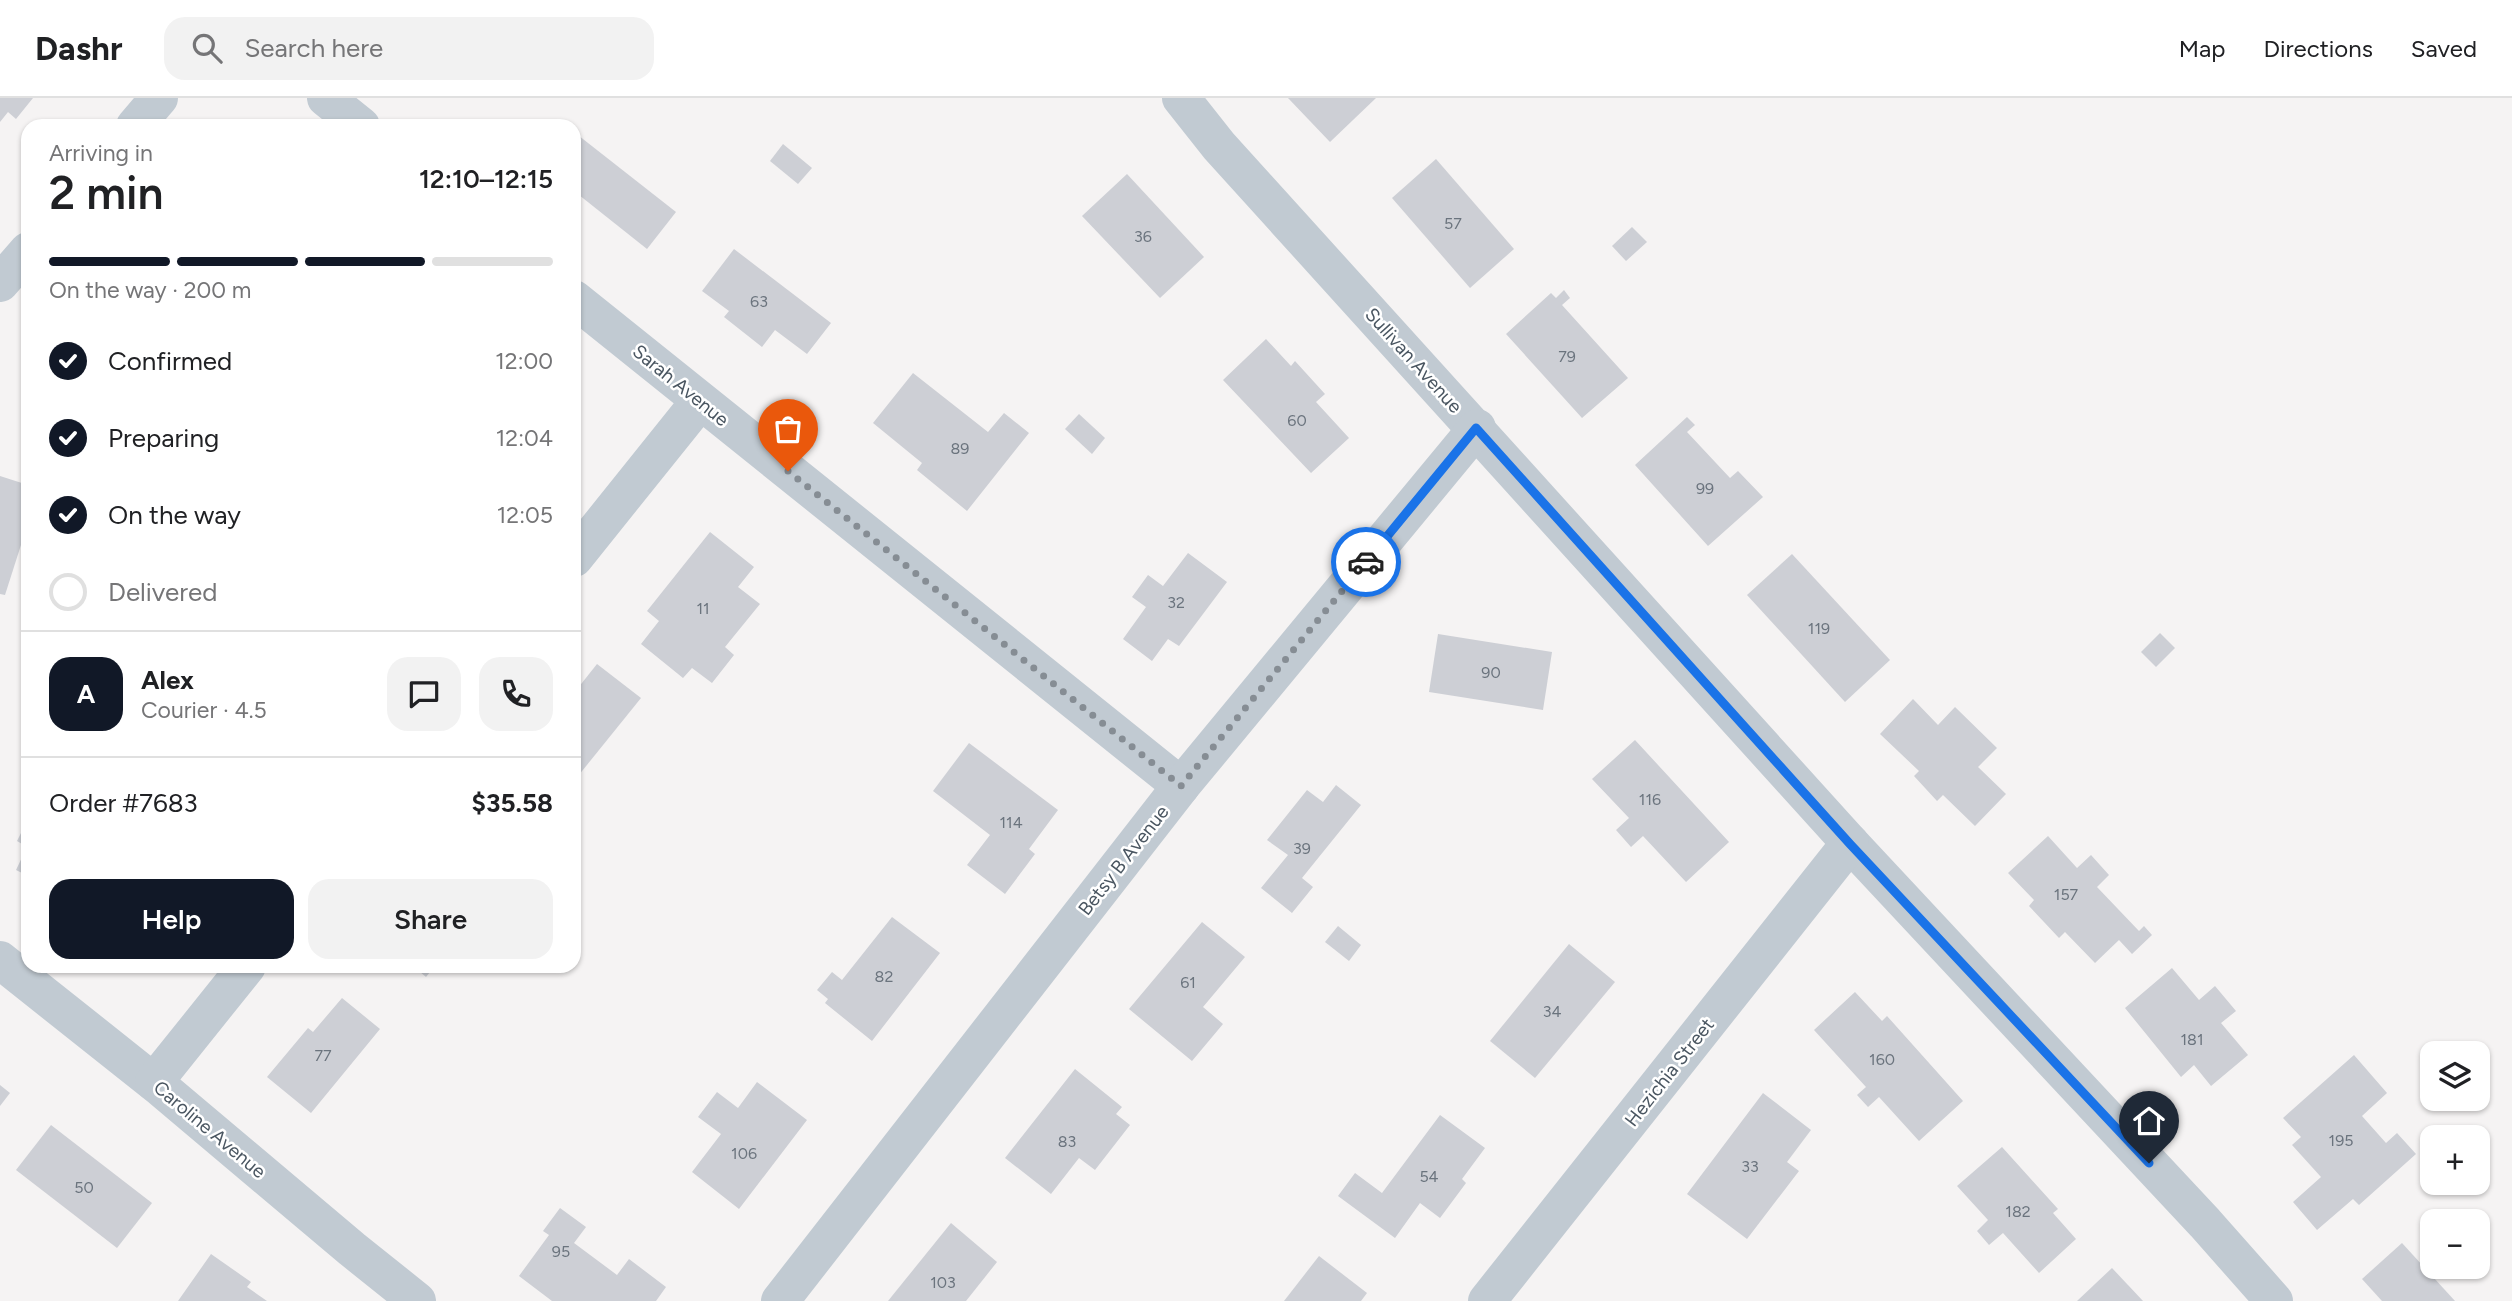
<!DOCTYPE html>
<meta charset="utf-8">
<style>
:root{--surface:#fff;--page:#f2f2f2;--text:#202124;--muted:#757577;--line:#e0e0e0;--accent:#111827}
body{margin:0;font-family:Figtree,sans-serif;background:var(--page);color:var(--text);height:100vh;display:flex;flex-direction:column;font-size:26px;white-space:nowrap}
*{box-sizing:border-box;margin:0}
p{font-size:23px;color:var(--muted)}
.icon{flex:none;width:38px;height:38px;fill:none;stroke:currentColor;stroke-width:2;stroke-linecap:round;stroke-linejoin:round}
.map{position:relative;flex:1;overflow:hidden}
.details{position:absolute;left:21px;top:21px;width:560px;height:854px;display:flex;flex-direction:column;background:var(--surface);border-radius:21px;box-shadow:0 2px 5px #0004}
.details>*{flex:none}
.buttons{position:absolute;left:2420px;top:943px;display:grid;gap:14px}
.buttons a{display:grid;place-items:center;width:70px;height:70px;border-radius:14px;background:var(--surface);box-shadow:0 2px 5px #0004;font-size:35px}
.pin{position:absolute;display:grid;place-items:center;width:60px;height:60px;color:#fff;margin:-72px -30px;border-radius:50% 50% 50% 0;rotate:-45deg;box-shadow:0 0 7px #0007}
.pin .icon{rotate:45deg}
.courier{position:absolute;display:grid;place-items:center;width:70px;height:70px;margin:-35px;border:5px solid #1a73e8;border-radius:50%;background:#fff;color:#222;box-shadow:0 2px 9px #0007}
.head em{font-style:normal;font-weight:600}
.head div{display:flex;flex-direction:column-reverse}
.head{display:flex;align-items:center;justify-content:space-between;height:119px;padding:0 28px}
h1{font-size:46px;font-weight:600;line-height:52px}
.bar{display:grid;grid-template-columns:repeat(4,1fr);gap:10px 7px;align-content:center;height:84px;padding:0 28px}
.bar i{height:9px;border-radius:5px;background:var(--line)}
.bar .active{background:var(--accent)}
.bar p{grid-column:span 4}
.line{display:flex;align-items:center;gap:18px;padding:0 28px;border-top:2px solid var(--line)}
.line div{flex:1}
.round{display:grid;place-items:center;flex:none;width:74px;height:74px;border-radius:21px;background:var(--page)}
ol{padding:0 28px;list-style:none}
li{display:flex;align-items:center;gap:21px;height:77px}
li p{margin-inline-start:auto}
li .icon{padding:7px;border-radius:50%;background:var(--accent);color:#fff;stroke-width:4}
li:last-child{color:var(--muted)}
li i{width:38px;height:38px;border:4px solid var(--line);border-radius:50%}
.action{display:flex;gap:14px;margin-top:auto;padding:14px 28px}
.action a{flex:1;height:80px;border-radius:21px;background:var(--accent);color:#fff;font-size:28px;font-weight:600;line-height:80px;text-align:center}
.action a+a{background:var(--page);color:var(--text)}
header{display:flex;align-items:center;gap:42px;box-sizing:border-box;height:98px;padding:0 35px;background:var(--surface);border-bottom:2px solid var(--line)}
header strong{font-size:33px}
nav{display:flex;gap:38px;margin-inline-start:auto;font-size:24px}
.search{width:490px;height:63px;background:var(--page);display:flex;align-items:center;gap:18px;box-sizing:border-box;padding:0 24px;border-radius:21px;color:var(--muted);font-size:26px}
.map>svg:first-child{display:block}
</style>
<header>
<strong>Dashr</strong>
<div class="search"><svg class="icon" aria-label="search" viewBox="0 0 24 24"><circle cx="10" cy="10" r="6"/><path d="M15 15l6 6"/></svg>Search here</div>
<nav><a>Map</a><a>Directions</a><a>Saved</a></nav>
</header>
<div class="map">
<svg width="2512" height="1203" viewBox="0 0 2512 1203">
<rect width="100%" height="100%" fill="#f5f3f3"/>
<!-- building -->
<g fill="#cdcfd5">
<polygon points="0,0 33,0 16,21 8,14 0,24"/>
<polygon points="1288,0 1376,0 1330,44"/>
<polygon points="574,34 676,114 647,151 574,93"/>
<polygon points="783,46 812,70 798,86 770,63"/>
<polygon points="1436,61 1514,151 1470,190 1392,100"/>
<polygon points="1127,76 1204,159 1160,200 1082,118"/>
<polygon points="1632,129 1647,144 1626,163 1612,148"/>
<polygon points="734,151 831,225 807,256 775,232 762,249 724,219 729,213 702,193"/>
<polygon points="1564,192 1570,200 1562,207 1628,280 1582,320 1506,236 1551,195 1556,200"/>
<polygon points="1266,241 1291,268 1295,263 1325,296 1316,304 1349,340 1311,375 1223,282"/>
<polygon points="913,275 988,334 1004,315 1029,335 967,413 917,372 922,365 873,325"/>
<polygon points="1079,316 1105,340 1092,356 1065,331"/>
<polygon points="1687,319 1695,327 1687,334 1730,380 1738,373 1763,399 1708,448 1635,367"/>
<polygon points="0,378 28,387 28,425 5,497 0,496"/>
<polygon points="710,434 754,469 738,489 760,506 725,549 734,557 712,585 692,570 683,580 641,546 659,523 647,513"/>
<polygon points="1188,455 1227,484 1179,548 1168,541 1152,563 1123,541 1146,509 1132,499 1148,477 1163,488"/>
<polygon points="1792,456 1890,562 1845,604 1747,497"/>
<polygon points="2160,535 2175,550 2156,569 2141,554"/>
<polygon points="1438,536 1552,554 1543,612 1429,594"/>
<polygon points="597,566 641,600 574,683 574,595"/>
<polygon points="1913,601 1938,627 1955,609 1997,650 1978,669 2006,696 1975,728 1943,697 1937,703 1914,678 1919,673 1880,636"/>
<polygon points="1635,642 1729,744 1686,784 1643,738 1631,749 1616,732 1629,720 1592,681"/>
<polygon points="969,645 1058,712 1029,751 1035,756 1005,796 967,767 990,737 933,693"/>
<polygon points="1336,687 1361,707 1302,780 1313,789 1292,815 1261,790 1288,757 1267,742 1307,692 1323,704"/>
<polygon points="28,721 28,778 16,772 27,749 17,743"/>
<polygon points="2048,738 2077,770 2091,757 2109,777 2097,789 2139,833 2144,828 2152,837 2132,856 2119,842 2095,865 2065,834 2059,840 2029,808 2034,802 2008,775"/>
<polygon points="892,819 940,855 872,943 825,905 828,901 817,892 832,874 842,882"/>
<polygon points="1202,824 1245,859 1203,909 1223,926 1192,963 1129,911"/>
<polygon points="1338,828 1361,847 1349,863 1325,844"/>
<polygon points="1569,846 1615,884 1535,980 1490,943"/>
<polygon points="413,868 435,868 426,879"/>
<polygon points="2172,870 2199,902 2215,888 2236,913 2221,925 2248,957 2211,988 2194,967 2181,979 2125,910"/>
<polygon points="1855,894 1882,923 1887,918 1963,1003 1919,1043 1879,999 1868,1009 1857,997 1866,989 1814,932"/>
<polygon points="342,900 380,931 311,1015 267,979 308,930 313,934"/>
<polygon points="2354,957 2387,995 2362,1018 2386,1045 2397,1035 2416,1056 2359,1107 2353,1101 2317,1132 2293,1104 2321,1079 2292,1047 2301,1039 2283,1020"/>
<polygon points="1075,971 1122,1009 1116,1016 1130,1027 1095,1072 1079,1060 1051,1096 1005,1060"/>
<polygon points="757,984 807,1022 739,1111 692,1074 721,1036 698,1019 717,994 738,1010"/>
<polygon points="0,987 10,995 0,1008"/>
<polygon points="1763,995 1811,1032 1787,1064 1799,1073 1747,1141 1687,1096"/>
<polygon points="1440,1017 1485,1050 1462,1081 1466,1085 1440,1120 1420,1105 1395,1140 1338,1098 1355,1075 1382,1095"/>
<polygon points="51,1027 152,1105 117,1150 16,1072"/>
<polygon points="2002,1049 2058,1111 2053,1115 2076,1141 2039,1175 2003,1135 1989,1147 1977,1133 1988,1122 1957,1088"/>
<polygon points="560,1110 586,1129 574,1145 617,1177 629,1161 666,1189 656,1203 552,1203 519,1178 549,1137 543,1133"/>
<polygon points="951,1125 997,1164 966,1203 888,1203"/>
<polygon points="2402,1145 2455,1203 2382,1203 2362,1181"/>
<polygon points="211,1156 251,1184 247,1189 267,1203 178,1203"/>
<polygon points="1319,1158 1367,1195 1361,1203 1284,1203"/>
<polygon points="2112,1170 2143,1203 2077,1203"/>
</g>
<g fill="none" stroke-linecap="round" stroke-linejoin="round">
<!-- street -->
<g stroke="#c1cad2" stroke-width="38">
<polyline points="326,0 361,28"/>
<polyline points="1181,0 1219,48 1850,745 2205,1125 2274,1203"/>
<polyline points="135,28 159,0"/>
<polyline points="0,185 28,153"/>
<polyline points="574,201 1181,688"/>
<polyline points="574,460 700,303"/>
<polyline points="0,862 161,990 352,1151 417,1203"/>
<polyline points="154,984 247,868"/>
<polyline points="780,1203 1181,688 1477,330"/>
<polyline points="1487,1203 1850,745"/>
</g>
</g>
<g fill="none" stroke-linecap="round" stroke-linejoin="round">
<!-- done -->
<polyline stroke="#868d94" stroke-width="7" stroke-dasharray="0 12.6" points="788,373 1181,688 1366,464"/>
<!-- route -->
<polyline stroke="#1a73e8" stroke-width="9" points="1366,464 1476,330 1850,746 2149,1065"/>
</g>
<g text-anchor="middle" stroke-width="5" stroke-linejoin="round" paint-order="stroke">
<!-- number labels -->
<g font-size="16" fill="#6b747e">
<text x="1453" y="131">57</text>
<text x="1143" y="144">36</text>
<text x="759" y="209">63</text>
<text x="1567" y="264">79</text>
<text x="1297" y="328">60</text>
<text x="960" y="356">89</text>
<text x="1705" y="396">99</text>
<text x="1176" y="510">32</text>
<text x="703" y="516">11</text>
<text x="1819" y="536">119</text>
<text x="1491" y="580">90</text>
<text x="1650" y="707">116</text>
<text x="1011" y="730">114</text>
<text x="1302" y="756">39</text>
<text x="2066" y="802">157</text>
<text x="884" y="884">82</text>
<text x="1188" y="890">61</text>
<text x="1552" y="919">34</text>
<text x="2192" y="947">181</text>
<text x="323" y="963">77</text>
<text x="1882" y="967">160</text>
<text x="2341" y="1048">195</text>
<text x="1067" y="1049">83</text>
<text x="744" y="1061">106</text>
<text x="1750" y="1074">33</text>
<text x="1429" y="1084">54</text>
<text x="84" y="1095">50</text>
<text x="2018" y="1119">182</text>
<text x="561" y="1159">95</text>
<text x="943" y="1190">103</text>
</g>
<!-- street labels -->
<g font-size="19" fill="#4a5661" stroke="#fff">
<text transform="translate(1414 262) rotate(48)" y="7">Sullivan Avenue</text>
<text transform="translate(681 287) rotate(39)" y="7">Sarah Avenue</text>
<text transform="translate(1123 762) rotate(-52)" y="7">Betsy B Avenue</text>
<text transform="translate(1669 974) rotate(-52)" y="7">Hezichia Street</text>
<text transform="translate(210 1031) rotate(40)" y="7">Caroline Avenue</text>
</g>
</g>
</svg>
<div class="buttons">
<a><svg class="icon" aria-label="layers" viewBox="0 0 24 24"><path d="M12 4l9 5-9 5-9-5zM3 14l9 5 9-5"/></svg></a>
<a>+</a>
<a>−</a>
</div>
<div class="pin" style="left:788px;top:373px;background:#ea580c"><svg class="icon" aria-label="bag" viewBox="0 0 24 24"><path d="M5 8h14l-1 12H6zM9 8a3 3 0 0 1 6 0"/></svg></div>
<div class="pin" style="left:2149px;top:1065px;background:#1f2937"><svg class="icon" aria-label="home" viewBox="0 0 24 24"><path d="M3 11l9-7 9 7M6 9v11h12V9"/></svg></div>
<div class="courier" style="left:1366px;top:464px"><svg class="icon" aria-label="car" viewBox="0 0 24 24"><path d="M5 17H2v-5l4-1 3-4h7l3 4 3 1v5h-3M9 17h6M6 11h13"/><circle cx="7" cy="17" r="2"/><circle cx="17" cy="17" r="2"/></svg></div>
<section class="details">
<div class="head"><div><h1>2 min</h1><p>Arriving in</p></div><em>12:10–12:15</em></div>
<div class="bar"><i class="active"></i><i class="active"></i><i class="active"></i><i></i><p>On the way · 200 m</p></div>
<ol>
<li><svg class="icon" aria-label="check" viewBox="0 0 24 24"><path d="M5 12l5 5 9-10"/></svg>Confirmed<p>12:00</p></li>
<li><svg class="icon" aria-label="check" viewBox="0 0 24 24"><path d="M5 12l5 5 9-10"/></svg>Preparing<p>12:04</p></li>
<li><svg class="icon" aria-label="check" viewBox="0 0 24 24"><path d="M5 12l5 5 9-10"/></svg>On the way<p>12:05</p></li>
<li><i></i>Delivered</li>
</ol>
<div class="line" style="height:126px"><b class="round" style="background:var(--accent);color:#fff">A</b><div><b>Alex</b><p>Courier · 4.5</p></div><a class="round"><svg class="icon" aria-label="chat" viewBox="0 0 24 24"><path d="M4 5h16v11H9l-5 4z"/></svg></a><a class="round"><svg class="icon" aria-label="phone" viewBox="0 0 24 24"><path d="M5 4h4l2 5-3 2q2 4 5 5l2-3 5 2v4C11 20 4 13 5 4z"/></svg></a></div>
<div class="line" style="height:91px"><div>Order #7683</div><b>$35.58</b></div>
<div class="action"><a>Help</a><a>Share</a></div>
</section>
</div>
